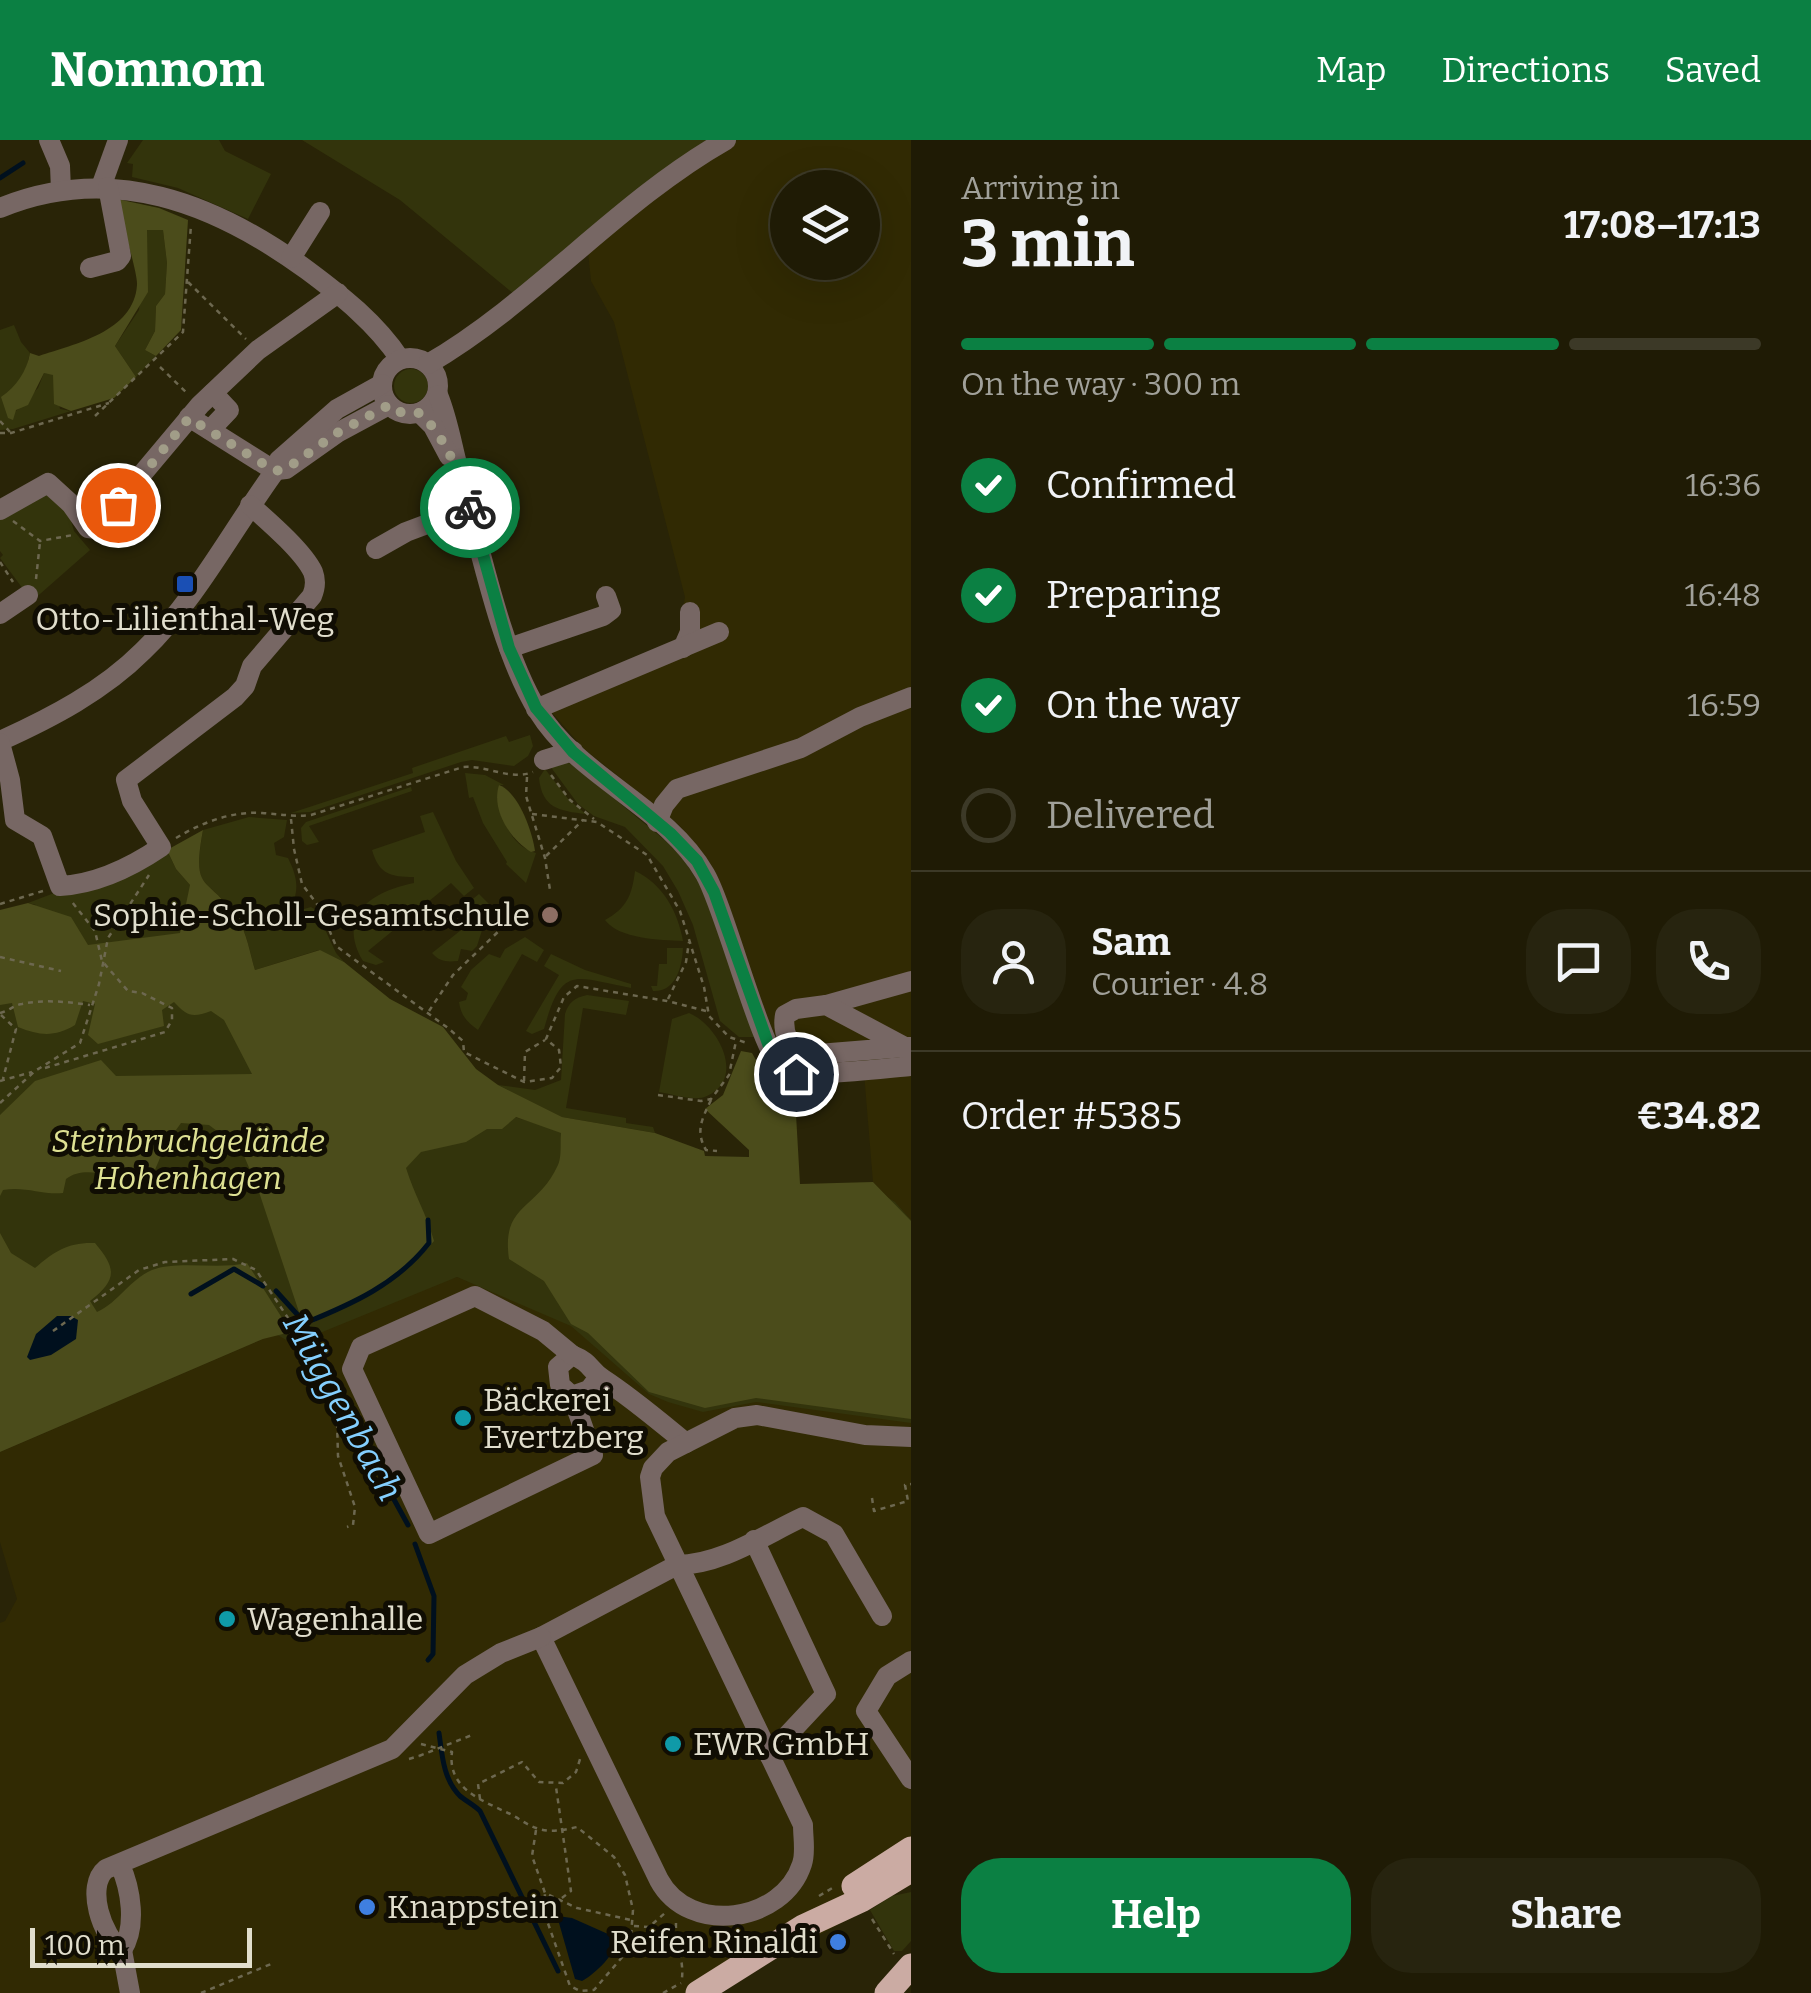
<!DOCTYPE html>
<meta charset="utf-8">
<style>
:root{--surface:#1f1b05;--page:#27240f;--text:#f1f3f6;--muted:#a1a19a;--line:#3c3927;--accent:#0b8043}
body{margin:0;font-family:Bitter,serif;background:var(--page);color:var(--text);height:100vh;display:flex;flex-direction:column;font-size:38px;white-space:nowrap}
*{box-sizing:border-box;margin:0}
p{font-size:32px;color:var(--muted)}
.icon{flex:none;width:55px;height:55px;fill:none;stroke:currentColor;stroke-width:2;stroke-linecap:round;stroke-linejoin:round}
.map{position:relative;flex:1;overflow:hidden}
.panel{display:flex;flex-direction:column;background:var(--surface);width:900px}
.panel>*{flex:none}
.tools{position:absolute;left:770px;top:30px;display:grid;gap:20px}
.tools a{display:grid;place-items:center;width:110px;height:110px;border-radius:50%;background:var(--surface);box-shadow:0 10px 40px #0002,0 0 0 2px var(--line);font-size:50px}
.scale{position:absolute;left:30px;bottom:25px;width:222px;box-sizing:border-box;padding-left:10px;border:5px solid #e1decd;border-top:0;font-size:28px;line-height:35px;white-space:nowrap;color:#e1decd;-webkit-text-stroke:8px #100d03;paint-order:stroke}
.pin{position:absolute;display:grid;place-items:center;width:85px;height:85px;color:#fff;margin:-42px;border:5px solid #fff;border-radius:50%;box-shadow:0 2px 10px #0007}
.courier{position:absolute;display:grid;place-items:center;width:100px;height:100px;margin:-50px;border:8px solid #0b8043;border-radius:50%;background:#fff;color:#222;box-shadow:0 2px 12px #0007}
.summary em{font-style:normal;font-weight:700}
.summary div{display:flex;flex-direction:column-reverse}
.summary{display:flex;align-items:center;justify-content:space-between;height:170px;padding:0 50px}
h1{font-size:65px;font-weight:700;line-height:75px}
.bar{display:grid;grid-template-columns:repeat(4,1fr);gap:15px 10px;align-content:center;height:120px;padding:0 50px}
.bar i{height:12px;border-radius:8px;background:var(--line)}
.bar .selected{background:var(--accent)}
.bar p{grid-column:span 4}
.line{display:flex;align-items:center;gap:25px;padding:0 50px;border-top:2px solid var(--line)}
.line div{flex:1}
.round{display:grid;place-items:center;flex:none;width:105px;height:105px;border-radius:40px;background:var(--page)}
ol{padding:0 50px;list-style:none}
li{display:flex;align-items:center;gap:30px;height:110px}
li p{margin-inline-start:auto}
li .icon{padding:10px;border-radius:50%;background:var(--accent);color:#fff;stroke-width:4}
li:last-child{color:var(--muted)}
li i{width:55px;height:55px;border:5px solid var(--line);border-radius:50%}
.primary-button{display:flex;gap:20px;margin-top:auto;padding:20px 50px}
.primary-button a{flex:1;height:115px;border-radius:40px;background:var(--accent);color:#fff;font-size:40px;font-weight:700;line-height:115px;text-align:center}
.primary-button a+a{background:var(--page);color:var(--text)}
header{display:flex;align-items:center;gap:60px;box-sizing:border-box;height:140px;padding:0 50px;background:var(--accent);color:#fff}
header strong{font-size:48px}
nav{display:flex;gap:55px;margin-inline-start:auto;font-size:35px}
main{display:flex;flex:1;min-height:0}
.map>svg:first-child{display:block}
</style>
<header>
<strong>Nomnom</strong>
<nav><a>Map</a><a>Directions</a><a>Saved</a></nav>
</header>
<main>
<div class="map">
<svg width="911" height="1853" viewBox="0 0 911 1853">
<rect width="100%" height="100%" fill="#292407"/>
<!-- built -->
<g fill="#312a03" fill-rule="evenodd">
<path d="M737 0H911V1081L873 1042 863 921 802 924 783 917 705 717 679 685 583 608 542 561 678 499 685 457 614 182 591 141 587 102ZM788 48H862V122H788Z"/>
<polygon points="457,1137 756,1258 911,1279 911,1745 713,1853 0,1853 0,1483 5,1481 17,1459 0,1402 0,1312 263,1199"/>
</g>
<!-- green -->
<g fill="#33340c">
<polygon points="143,0 219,0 225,11 271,34 248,79 178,48 132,37 133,24 127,23"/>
<polygon points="302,0 737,0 514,154 400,60"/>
<polygon points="146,90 163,90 167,123 165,154 156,166 155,191 145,210 156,216 136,237 115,206 139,170"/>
<polygon points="14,185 21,202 30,213 16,271 38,248 44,233 53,234 60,269 71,271 13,289 0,290 0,190"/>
<circle cx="411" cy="246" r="17"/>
<polygon points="50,353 68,370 74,391 90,410 32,461 0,418 3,415 0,411 0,377"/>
<polygon points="530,595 533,606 528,616 514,626 472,620 461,622 310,672 291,673 413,633 412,628 506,596 509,602"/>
<polygon points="563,622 572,624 678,711 708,757 756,897 739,897 720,881 693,785 678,751 663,726 625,687 594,676 578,664 550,626"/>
<path d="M545 629 569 660 586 674C559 671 542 668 539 638Z"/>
<path d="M465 633 485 635 504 645H499C501 674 506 704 536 713L526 743 506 724 507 722 483 683 473 657 469 658Z"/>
<polygon points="411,647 412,651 309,686 319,702 307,705 302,701 301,688 306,682"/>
<path d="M433 672 456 721 474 748 464 756 451 743 368 811 384 822 376 825 363 821C336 774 373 751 414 743V737C390 737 379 734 372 710L425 692 420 676Z"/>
<path d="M249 677 287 680 284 697 274 703 276 715 288 718C296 734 300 748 292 765L260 775 262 781 311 767 316 770 336 813 344 822 319 810 255 830C250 814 247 792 237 778 208 734 191 756 203 690Z"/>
<polygon points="167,710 176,729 190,745 218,832 515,977 753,1049 876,1050 895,1062 911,1080 911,1283 756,1262 703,1272 668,1262 649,1254 571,1186 457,1137 293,1204 269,1190 0,1304 0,774 36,765 28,763"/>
<path d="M635 731C663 744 678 772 683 801 660 800 619 799 605 780 627 768 632 755 635 731Z"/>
<path d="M479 754 490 765 477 806 472 811 461 809 458 821C447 822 440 822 432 813L479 776 469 762Z"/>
<path d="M525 797 544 810 537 822 522 814 478 890C467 882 461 876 459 862L466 860 468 853 461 847 471 830 489 814 500 818 505 809Z"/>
<path d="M667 808H683C682 827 676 852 653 851L651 846H657L659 824H667Z"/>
<path d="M551 814 585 830 631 844V848C575 838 562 823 544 889L532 894 526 891 559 835 544 826Z"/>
<path d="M587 855 629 861 626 875 583 868 566 968 626 978V983L653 987 655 993 562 977 498 945 535 950 561 940 565 874C569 862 574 858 587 855Z"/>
<path d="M689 873C717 884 747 938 707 956 695 962 672 954 659 952L672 879Z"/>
<polygon points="911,1752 911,1801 902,1811 894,1811 870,1770 892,1756"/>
</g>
<!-- forest -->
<g fill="#4b4c1b">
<path d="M117 59 159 68 188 80 181 190 156 216 145 210 155 191 156 166 165 154 167 123 163 90H147L148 152 115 206 136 237 114 258 71 271 54 264 53 235 44 233 28 265 16 270 13 280 8 278 1 257C16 247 27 231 30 213L39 216C74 204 134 192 137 145 138 133 120 77 117 59Z"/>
<path d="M499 645C518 652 532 690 535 711L531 712C510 699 491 670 499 645Z"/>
<path d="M203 690C191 755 208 734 237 778 247 792 250 814 255 830L320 810 344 822 390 859 443 887 476 929 498 945 562 977 655 993 704 1011 705 1016 749 1017V1010L705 969 723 955 741 911 752 913 765 936 795 957 800 1044 873 1042 911 1081V1279L756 1258 705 1268 649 1252 588 1193 571 1184 544 1141 509 1119C501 1063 537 1071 558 1025 562 1016 560 1003 561 993L516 977 502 989H487L466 1002 421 1012 406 1028C414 1054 427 1075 434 1101 401 1142 350 1164 304 1187L257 1046 241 1009 209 985 181 983 166 1004 154 1032C146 1035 138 1039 130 1039 109 1037 85 1025 66 1039L63 1053C42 1055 25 1046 3 1050L0 1056V975L35 941 101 920 116 936 252 934 224 880 211 871C192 878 187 876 174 862L162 870 164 886 98 904 88 895 95 864 83 861 75 885C55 897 40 896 18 887L12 863 0 865V770L28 763 71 777 88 805 180 793 190 745 176 729 167 710Z"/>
<path d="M0 1093 11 1113 35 1128C55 1111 68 1102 95 1103 117 1129 117 1140 90 1161L97 1172C119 1162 129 1140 152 1130 178 1120 217 1130 247 1123L291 1192 263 1199 0 1312Z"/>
</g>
<!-- water -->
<g fill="#00101e">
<polygon points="57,1176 71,1176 78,1180 76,1199 51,1215 30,1220 27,1217 36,1194"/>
<path d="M557 1776 572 1778 617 1798C618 1812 595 1834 582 1841L575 1839Z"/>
</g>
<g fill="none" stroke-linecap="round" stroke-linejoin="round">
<!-- stream -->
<g stroke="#00101e" stroke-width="5">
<polyline points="0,38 23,23"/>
<polyline points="276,1151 305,1183 326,1223 346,1288 369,1314 408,1385"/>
<polyline points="191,1154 234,1129 263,1146"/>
<path d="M305 1183C352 1164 397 1144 429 1103L428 1080"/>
<polyline points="415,1404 434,1456 433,1514 428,1520"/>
<path d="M439 1593C442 1614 443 1639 460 1656 466 1661 474 1665 480 1671L558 1831"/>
</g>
<!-- path -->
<g stroke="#6d6850" stroke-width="2.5" stroke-dasharray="5 5" stroke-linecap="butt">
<polyline points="188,142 246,199"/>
<polyline points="160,227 188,254"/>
<polyline points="95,276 183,192 191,85"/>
<polyline points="0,281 10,292"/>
<polyline points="0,293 11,293 109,263"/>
<polyline points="13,381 40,401 73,395"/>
<polyline points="0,422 13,442"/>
<polyline points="36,439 40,402"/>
<polyline points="551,635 570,660 594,679"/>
<polyline points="527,637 526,656 545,718 550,750"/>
<polyline points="532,674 597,682 647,715 680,771 704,847 709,876 729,897 747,903"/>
<polyline points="291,679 294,709 302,744 320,768 336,806 448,888 463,901 464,912 524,942 552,938 561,927 559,910 546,899 564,857 577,846 667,861 706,871"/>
<path d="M176 698C201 683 231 671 262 673 279 674 293 677 311 675L463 627C487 625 510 641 533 632"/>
<polyline points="546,716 583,680"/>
<polyline points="0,764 43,751"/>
<polyline points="0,817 61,831"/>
<polyline points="668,859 686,822 689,802"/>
<polyline points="429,871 453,835 502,788"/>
<path d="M0 873C9 871 14 865 22 864 44 859 69 862 90 865"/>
<polyline points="1,875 16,889 3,939"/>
<polyline points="45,928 165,892 172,880 172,868 142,853 128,851 102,821 95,791 72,762"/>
<polyline points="0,941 32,932"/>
<polyline points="524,941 525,912 545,900"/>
<polyline points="658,955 701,961 711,959 729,935 736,901"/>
<path d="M711 960C702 979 695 991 706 1010L717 1011"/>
<polyline points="0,963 35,931 80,903 99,844 108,798 149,735"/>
<polyline points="53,1191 139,1130 165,1122 233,1119 256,1130 296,1190 331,1264 337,1280 338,1316 355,1367 353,1385 347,1387"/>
<polyline points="872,1358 874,1371 908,1361 905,1345 911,1344"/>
<path d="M421 1604 452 1612C447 1648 481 1660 508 1673 517 1677 527 1685 536 1688 549 1693 564 1690 577 1687L614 1717 625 1735 633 1770 630 1808 594 1850 580 1851 570 1846 544 1772 545 1753"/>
<polyline points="409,1619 419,1616"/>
<polyline points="480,1659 478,1644 522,1622 539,1642 563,1643 576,1632 581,1616"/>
<polyline points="536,1690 532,1716 545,1753 577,1768 631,1780"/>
<polyline points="819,1756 834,1747"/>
<polyline points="546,1770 571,1751 556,1647"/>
<polyline points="872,1779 894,1814"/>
<path d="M676 1783C675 1802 684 1819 682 1838"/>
<polyline points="634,1786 649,1787 665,1773"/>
<polyline points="201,1853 271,1824"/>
<polyline points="663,1853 681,1843"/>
</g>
<!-- minor -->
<g stroke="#776764" stroke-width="20">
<polyline points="49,0 60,26 61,50"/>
<polyline points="101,47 118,0"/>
<path d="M0 68C111 22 215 63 307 130 342 156 376 183 400 219"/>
<polyline points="291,118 320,72"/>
<polyline points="90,128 117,121 121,116 108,47"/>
<circle cx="410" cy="246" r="28"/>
<path d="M428 224C536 161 617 62 726 0"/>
<path d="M438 255C449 282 452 307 460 335 480 406 500 509 538 571 579 638 666 666 705 734 725 768 762 915 783 929 798 939 889 928 911 926"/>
<polyline points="420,273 433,286 449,316"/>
<polyline points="189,277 275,331"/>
<polyline points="210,290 229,270 213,253"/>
<polyline points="277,330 286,329 337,293 389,265"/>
<polyline points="0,370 48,343 71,364 88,388 96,389 200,265 258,210 338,153"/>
<polyline points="376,409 406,392 470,368"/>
<polyline points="0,474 28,455"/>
<polyline points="509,508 603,476 611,470 606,456"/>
<polyline points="683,508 690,492 690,472"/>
<polyline points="536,569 719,492"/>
<path d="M0 601C51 578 103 551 143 511 196 460 232 390 275 331L279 320 337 269 382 244"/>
<path d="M0 603 10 640 15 680 42 696 60 746C97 744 130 728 161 707L132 661 126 640 235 557 245 546 252 526 312 456C315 449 316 440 313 432 303 411 268 381 250 365"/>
<polyline points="544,620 573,611"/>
<polyline points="657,682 664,665 677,649 801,608 860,577 911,557"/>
<polyline points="826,865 911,841"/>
<path d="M905 907 826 865 796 869 785 875C782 892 789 910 806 915L905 907H911"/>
<path d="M599 1237 589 1250 572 1256 560 1245 558 1227 572 1215C592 1223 589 1230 603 1239 632 1258 659 1281 686 1303"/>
<polyline points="572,1256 593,1315 429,1394 352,1229 361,1207 475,1156 543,1191 572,1215"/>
<polyline points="754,1400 826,1554 769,1615"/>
<path d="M882 1476 834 1394 803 1377C764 1395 721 1425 677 1425L541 1497 659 1740C689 1796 783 1783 802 1724 806 1713 803 1698 803 1685L655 1376 650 1337 653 1328 668 1312 735 1278 757 1275 865 1295 911 1297"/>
<polyline points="911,1521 887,1536 866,1571 911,1639"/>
<path d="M120 1725C131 1749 137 1787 122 1810 102 1797 85 1746 106 1729L392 1609 465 1535 501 1513 541 1497"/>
<polyline points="122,1810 130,1853"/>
</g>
<!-- major -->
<g stroke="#cbaba3" stroke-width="25">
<polyline points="854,1746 911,1709"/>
<polyline points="698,1853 803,1787 861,1760 911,1730"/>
<polyline points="887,1853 911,1826"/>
</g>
<!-- path-bridge -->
<polyline stroke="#6d6850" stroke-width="2.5" stroke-dasharray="5 5" stroke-linecap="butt" points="419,1616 472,1595"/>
</g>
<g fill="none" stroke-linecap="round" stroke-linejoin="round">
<!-- done -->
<path stroke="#a19d88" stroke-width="10" stroke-dasharray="0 18" d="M118 365 189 278 275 331 286 329 337 293 389 265 398 272 420 273C446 298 460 334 470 368"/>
<!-- route -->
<polyline stroke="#0b8043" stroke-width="12" points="470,368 509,508 536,568 573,612 670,693 697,721 714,752 771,912 783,929 796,934"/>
</g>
<!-- markers -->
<rect fill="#1a4fb4" stroke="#100d03" stroke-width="4" x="175" y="434" width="20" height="20" rx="5"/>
<circle fill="#8d6e63" stroke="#100d03" stroke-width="4" cx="550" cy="775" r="10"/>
<g fill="#0f9aa8" stroke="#100d03" stroke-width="4">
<circle cx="463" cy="1278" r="10"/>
<circle cx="227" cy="1479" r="10"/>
<circle cx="673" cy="1604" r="10"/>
</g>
<g fill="#3f7fe0" stroke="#100d03" stroke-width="4">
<circle cx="367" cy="1767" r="10"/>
<circle cx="838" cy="1802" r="10"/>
</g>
<g text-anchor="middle" stroke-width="10" stroke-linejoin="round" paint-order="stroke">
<!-- poi labels -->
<g font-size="32" fill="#e1decd" stroke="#100d03" text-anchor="start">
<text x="185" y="490" text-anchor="middle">Otto-Lilienthal-Weg</text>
<text x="530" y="786" text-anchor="end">Sophie-Scholl-Gesamtschule</text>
<text x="483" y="1271">Bäckerei<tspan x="483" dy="37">Evertzberg</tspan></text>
<text x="247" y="1490">Wagenhalle</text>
<text x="693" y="1615">EWR GmbH</text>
<text x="387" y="1778">Knappstein</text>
<text x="818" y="1813" text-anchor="end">Reifen Rinaldi</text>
</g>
<!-- park labels -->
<g font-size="32" font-style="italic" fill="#dee193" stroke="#100d03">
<text x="188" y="1012">Steinbruchgelände<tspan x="188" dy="37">Hohenhagen</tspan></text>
</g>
<!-- water labels -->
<g font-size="35" font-style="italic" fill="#84cffe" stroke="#100d03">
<text transform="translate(343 1267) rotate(61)" y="12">Müggenbach</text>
</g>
</g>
</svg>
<div class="tools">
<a><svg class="icon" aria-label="layers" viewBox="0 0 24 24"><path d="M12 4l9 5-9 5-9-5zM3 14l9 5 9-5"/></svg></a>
</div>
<div class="scale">100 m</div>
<div class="pin" style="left:118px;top:365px;background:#ea580c"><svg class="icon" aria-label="bag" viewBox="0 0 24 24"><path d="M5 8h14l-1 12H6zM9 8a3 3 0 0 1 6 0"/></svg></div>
<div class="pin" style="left:796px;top:934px;background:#1f2937"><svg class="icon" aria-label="home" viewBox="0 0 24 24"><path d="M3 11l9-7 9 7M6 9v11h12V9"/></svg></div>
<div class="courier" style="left:470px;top:368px"><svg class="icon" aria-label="bike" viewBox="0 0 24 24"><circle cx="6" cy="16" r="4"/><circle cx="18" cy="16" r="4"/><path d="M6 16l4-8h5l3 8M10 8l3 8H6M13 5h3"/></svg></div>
</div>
<section class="panel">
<div class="summary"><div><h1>3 min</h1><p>Arriving in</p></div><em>17:08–17:13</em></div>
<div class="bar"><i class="selected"></i><i class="selected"></i><i class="selected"></i><i></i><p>On the way · 300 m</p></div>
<ol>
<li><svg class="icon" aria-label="check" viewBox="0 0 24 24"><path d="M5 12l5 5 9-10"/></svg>Confirmed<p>16:36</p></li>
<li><svg class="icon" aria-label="check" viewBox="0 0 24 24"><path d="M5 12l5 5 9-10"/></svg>Preparing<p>16:48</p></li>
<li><svg class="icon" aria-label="check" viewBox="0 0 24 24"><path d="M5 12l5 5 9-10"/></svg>On the way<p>16:59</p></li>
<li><i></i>Delivered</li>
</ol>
<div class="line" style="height:180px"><a class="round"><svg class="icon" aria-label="person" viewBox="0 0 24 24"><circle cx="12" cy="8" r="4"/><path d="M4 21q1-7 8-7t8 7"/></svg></a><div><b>Sam</b><p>Courier · 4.8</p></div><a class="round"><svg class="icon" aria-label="chat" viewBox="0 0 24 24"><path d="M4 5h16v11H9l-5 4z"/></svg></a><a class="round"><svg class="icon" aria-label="phone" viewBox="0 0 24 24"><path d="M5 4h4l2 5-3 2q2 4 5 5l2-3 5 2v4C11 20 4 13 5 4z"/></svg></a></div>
<div class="line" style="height:130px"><div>Order #5385</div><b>€34.82</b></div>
<div class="primary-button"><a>Help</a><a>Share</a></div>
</section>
</main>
